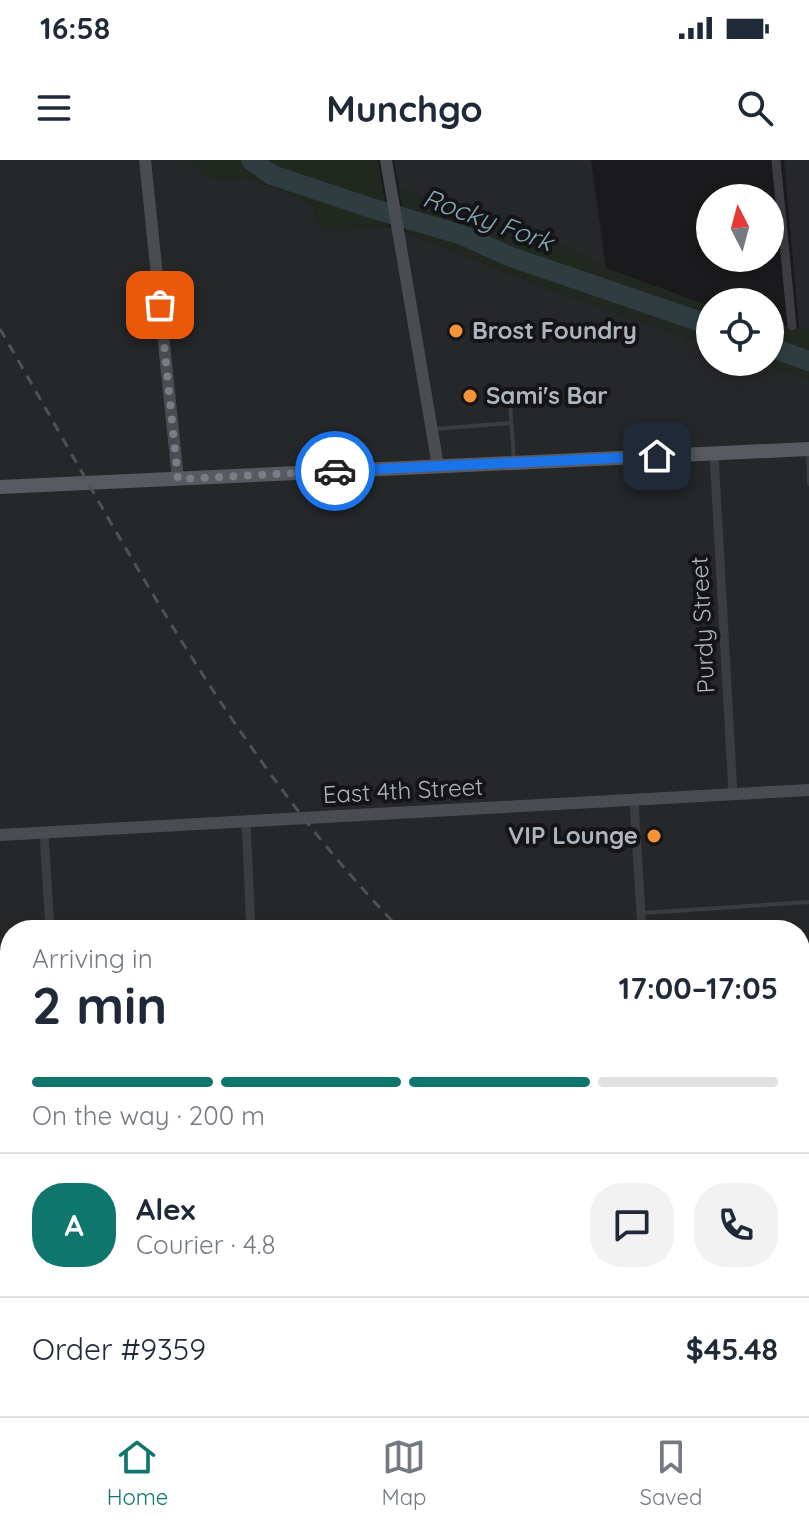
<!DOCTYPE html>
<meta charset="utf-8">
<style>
:root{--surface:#fff;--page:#f2f2f3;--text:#1f2937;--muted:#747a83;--line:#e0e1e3;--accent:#0f766e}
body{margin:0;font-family:Quicksand,sans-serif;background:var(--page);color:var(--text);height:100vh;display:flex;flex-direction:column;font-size:30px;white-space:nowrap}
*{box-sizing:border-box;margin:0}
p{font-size:26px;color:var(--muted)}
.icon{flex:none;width:44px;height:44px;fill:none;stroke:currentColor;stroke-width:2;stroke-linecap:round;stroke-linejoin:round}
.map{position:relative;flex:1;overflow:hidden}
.drawer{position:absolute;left:0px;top:760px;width:810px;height:496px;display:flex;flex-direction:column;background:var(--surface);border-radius:32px 32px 0 0;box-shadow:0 4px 12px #0003}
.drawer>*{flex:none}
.needle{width:52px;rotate:354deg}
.buttons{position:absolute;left:696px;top:24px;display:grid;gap:16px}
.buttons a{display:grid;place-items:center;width:88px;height:88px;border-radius:50%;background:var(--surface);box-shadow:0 4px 12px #0003;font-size:40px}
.pin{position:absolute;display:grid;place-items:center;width:68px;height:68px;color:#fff;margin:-34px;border-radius:16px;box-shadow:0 4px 12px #0006}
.courier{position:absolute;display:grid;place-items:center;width:80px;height:80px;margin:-40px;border:6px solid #1a73e8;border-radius:50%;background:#fff;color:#222;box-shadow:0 2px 10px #0007}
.overview em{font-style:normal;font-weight:800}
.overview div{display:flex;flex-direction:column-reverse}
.overview{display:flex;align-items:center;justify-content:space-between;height:136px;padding:0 32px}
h1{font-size:52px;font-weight:800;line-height:60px}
.bar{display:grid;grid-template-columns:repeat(4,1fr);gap:12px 8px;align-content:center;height:96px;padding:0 32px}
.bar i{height:10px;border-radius:6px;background:var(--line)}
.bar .active{background:var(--accent)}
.bar p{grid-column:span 4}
.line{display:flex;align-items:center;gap:20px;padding:0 32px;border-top:2px solid var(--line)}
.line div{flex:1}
.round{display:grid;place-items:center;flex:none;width:84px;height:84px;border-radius:32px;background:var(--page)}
.status{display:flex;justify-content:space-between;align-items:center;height:56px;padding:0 40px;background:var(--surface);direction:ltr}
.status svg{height:22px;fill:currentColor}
header{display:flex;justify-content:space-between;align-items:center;height:104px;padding:0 32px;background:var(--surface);font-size:36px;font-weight:800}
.menu{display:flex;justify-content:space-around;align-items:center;height:112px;border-top:2px solid var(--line);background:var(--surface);font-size:22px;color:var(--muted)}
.menu a{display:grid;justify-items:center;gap:4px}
.menu .active{color:var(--accent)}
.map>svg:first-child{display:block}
</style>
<div class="status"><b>16:58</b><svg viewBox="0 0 49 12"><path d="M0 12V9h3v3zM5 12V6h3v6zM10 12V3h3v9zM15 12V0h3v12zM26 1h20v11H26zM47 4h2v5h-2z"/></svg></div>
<header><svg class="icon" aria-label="menu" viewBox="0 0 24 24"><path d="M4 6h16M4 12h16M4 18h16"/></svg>Munchgo<svg class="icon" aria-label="search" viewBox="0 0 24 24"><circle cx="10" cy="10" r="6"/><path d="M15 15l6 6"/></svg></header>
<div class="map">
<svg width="809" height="1256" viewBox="0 0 809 1256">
<rect width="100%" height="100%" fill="#1a1a1c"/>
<!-- built -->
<g fill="#262729">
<polygon points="0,0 187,0 212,19 249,18 305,40 314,48 319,65 325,70 386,67 406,72 564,135 710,185 710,202 760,202 809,219 809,1198 800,1199 800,770 10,770 10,1238 0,1238"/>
<polygon points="394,0 591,0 606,108 537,74 485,61 447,44 399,29"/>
<polygon points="784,0 809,0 809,169 799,168"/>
<polygon points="70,1246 226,1246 227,1256 71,1256"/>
</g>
<!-- green -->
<g fill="#202820">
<polygon points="187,0 378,0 389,65 386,67 325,71 319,65 314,48 305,40 249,18 212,19"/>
<polygon points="399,29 447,44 485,61 537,74 606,108 710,146 710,185 564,135 406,72"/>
<polygon points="770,163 809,169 809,219 760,202 770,202"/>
</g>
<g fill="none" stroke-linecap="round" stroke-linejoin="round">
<!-- stream -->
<polyline stroke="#2f3d41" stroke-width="3" points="0,1022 10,1003"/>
<!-- river -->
<g stroke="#2f3d41" stroke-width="20">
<polyline points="251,0 272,15 371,48 462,75 511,97 710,165"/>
<polyline points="770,187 809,201"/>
</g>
<!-- lane -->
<g stroke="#3b3d42" stroke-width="4">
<polyline points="509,230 514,300"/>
<polyline points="434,269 511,263"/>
<polyline points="808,292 809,324"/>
<polyline points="643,753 809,742"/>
<polyline points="800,1137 809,1142"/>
<polyline points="800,1193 809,1193"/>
<polyline points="0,1233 10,1232"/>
</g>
<!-- street -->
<g stroke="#3b3d42" stroke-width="9">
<polyline points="776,0 792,166"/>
<polyline points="714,294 733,634"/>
<polyline points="634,640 642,770"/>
<polyline points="246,662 251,770"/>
<polyline points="44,673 50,770"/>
<polyline points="800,855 809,855"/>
<polyline points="0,896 10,896"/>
<polyline points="271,1246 271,1256"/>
<polyline points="479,1246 479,1256"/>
<polyline points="717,1246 718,1256"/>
</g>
<!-- secondary -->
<g stroke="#494d52" stroke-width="12">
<polyline points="145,0 178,319"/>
<polyline points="386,0 438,306"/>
<polyline points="0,675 809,630"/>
</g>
<!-- primary -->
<g stroke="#575b61" stroke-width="14">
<polyline points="0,327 809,289"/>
<polyline points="800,903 809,892"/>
<polyline points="800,990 809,992"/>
<polyline points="0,1121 10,1121"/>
<polyline points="61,1246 62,1256"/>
</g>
<!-- rail -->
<g stroke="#4e5257" stroke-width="3" stroke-dasharray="10 8" stroke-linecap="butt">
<path d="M0 169C121 377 232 597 401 770"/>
<polyline points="800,1103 809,1109"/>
</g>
</g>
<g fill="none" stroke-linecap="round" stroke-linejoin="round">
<!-- done -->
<polyline stroke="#797e84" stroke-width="8" stroke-dasharray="0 14.4" points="160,145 178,319 335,311"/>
<!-- route -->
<polyline stroke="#1a73e8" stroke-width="10" points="335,311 657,296"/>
</g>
<!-- markers -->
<g fill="#f5933a" stroke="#151517" stroke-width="3">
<circle cx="456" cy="171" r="8"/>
<circle cx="470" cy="236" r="8"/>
<circle cx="654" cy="676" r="8"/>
</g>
<g text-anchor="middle" stroke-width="8" stroke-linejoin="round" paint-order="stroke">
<!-- poi labels -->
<g font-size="24" font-weight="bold" fill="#acb4bc" stroke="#151517" text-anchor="start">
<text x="472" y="179">Brost Foundry</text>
<text x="486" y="244">Sami's Bar</text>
<text x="638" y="684" text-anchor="end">VIP Lounge</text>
</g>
<!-- street labels -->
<g font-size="24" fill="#acb4bc" stroke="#151517">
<text transform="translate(703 465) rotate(-93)" y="8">Purdy Street</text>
<text transform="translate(403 631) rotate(-3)" y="8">East 4th Street</text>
</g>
<!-- water labels -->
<g font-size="26" font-style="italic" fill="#84a8b7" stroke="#151517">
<text transform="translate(488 60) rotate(20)" y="9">Rocky Fork</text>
</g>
</g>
</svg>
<div class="buttons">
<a><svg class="needle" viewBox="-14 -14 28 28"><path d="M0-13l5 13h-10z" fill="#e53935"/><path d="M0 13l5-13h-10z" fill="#747a83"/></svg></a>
<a><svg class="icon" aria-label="locate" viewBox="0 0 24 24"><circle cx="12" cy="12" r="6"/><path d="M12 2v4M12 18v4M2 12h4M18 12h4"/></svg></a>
</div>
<div class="pin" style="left:160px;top:145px;background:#ea580c"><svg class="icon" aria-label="bag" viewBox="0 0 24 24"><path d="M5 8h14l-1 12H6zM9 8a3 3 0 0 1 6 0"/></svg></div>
<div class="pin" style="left:657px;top:296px;background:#1f2937"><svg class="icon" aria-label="home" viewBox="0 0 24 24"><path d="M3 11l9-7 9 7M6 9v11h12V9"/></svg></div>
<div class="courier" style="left:335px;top:311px"><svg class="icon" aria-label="car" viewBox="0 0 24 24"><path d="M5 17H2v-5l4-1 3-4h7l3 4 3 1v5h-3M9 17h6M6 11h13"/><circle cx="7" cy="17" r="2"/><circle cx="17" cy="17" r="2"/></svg></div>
<section class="drawer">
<div class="overview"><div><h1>2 min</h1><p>Arriving in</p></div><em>17:00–17:05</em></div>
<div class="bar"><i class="active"></i><i class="active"></i><i class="active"></i><i></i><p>On the way · 200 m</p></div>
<div class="line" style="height:144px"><b class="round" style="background:var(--accent);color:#fff">A</b><div><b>Alex</b><p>Courier · 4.8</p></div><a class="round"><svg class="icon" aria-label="chat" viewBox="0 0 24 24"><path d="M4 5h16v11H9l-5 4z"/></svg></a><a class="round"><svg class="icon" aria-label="phone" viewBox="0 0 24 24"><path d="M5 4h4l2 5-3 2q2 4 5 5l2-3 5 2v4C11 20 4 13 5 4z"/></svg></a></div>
<div class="line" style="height:104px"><div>Order #9359</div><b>$45.48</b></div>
</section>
</div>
<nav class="menu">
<a class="active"><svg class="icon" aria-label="home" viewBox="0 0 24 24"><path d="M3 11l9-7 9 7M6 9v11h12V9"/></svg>Home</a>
<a><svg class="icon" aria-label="map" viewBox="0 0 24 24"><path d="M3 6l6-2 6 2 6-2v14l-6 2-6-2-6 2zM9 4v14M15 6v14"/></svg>Map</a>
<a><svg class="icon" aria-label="saved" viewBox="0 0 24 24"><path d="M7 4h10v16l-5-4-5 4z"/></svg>Saved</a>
</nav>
